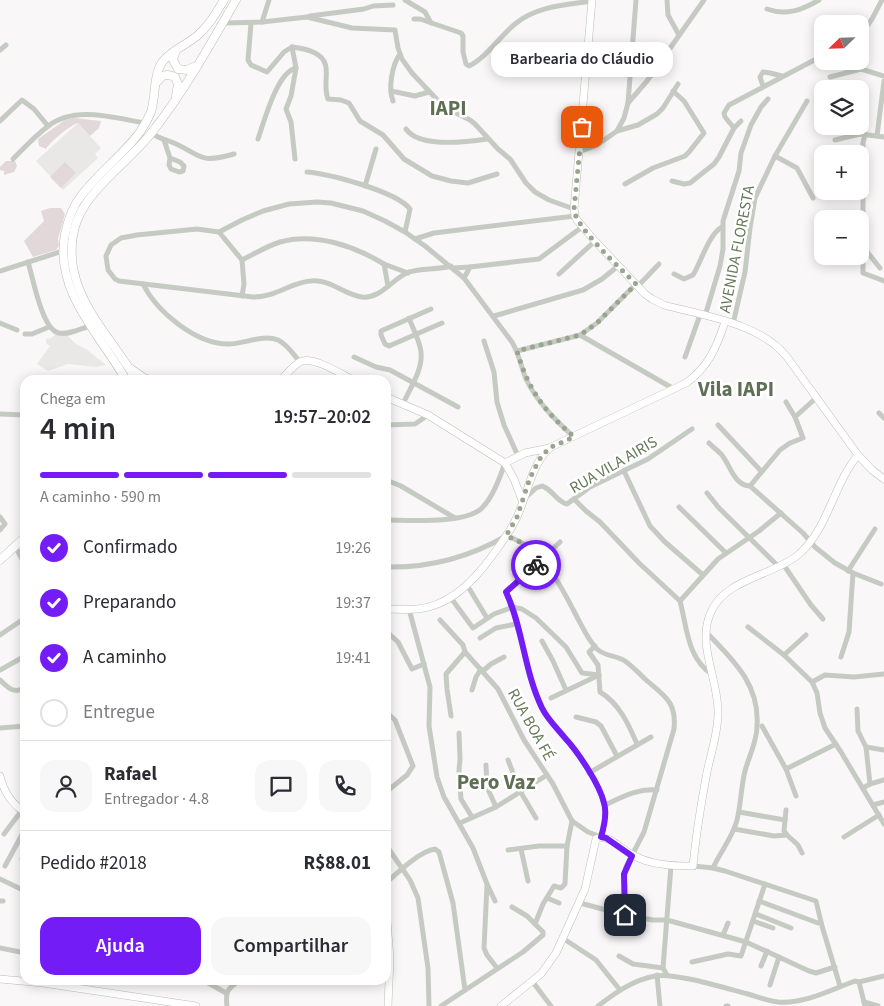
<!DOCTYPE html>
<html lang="pt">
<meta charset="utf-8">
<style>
:root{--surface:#fff;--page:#f7f7f7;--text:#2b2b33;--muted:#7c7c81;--line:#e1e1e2;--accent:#731cf5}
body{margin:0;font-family:"Source Sans 3",sans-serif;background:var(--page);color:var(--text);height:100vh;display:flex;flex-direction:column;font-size:19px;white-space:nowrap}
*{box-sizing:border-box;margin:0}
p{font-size:16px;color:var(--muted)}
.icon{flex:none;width:28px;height:28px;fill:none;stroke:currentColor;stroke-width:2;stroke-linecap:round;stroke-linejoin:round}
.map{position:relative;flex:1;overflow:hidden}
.details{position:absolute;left:20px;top:375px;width:371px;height:610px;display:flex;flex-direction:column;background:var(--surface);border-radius:15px;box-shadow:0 2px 12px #0003}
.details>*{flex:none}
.needle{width:32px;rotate:247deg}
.buttons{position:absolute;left:814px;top:15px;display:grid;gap:10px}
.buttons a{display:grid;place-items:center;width:55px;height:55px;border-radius:10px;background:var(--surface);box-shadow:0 2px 12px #0003;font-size:25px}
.pin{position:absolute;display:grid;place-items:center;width:42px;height:42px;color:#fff;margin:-21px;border-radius:10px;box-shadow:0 2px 8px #0006}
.courier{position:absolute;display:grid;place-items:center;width:50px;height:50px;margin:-25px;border:4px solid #731cf5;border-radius:50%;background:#fff;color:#222;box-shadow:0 1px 6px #0007}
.bubble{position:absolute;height:35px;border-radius:15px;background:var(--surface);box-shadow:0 2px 12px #0003;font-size:16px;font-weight:600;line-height:35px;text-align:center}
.head em{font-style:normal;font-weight:600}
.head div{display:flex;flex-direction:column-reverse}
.head{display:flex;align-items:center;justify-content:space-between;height:85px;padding:0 20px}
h1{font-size:32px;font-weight:600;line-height:38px}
.bar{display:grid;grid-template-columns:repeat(4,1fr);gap:8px 5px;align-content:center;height:60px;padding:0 20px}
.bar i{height:6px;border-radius:4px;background:var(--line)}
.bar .current{background:var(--accent)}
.bar p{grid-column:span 4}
.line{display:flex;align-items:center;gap:12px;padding:0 20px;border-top:1px solid var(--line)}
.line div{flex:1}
.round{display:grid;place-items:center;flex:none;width:52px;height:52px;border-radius:15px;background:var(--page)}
ol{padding:0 20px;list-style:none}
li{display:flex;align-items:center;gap:15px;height:55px}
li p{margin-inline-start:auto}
li .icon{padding:5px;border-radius:50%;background:var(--accent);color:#fff;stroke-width:4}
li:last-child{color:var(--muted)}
li i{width:28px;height:28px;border:2px solid var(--line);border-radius:50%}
.button{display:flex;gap:10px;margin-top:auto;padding:10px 20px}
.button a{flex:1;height:58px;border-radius:15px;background:var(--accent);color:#fff;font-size:20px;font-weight:600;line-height:58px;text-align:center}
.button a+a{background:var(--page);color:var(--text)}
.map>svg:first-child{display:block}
</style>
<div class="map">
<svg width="884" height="1006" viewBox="0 0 884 1006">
<rect width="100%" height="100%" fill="#faf7f9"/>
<!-- built -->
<g fill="#e9e8e7">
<polygon points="78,123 101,148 95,154 98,158 63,190 36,161"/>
<polygon points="56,334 67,335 76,344 86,349 106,365 96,367 68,364 48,371 37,364 50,346 46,343 46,339 51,338"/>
</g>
<!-- green -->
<g fill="#e2d8da">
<path d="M74 118 101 121 99 128 90 136 78 123C70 125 50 142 46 149L39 146 38 139 65 120Z"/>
<polygon points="6,161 15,161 17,166 14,172 4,175 4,171 0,170 0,167"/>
<polygon points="65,162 76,173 61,188 50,177"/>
<polygon points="50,208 61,208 65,214 58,239 59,246 56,250 33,257 24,241 44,221 41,211"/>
</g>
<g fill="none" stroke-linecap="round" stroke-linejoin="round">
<defs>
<g id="secondary">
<path d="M592 0 574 209 575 216 577 220 595 241 645 294 652 299 664 305C704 316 760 323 787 357L858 455 872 470 884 479"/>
<polyline points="176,380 206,380"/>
<path d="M281 380C287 374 294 364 302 361 315 357 341 374 353 380"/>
<polyline points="386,397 428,415 505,463 514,479 522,500"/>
<path d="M505 463 525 453 549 448 686 383C708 368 717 346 725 322"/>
<path d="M386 609C396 609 407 610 417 609 450 606 474 581 492 556 501 544 511 530 517 517 528 493 530 468 549 448"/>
<path d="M0 776C4 792 11 804 25 812"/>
<polyline points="386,909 390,958 388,1006"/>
<polyline points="0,979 43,983 196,1006"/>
<path d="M501 1006 541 974 556 953 585 889 596 839C608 833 621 849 631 854 649 865 672 866 693 866 696 835 701 804 707 772 711 753 718 733 718 713 719 680 696 644 711 612 725 579 772 576 798 555 828 530 833 485 858 455"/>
</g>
<g id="primary">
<polyline points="176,50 173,60 178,69 187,70 196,66"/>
<path d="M157 82C162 75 166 73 175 77L178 84 176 96"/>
<polyline points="131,369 144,378 151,380"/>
<path d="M126 380C100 334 54 292 65 234 68 220 72 207 81 196 98 173 124 154 140 132 144 126 148 119 151 112 156 96 153 74 163 61 172 50 186 45 197 36 209 26 216 13 224 0"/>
<path d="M136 380C116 344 83 313 74 272 70 254 71 233 79 216 93 185 132 159 153 131 185 90 210 45 236 0"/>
<polyline points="0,560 25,537"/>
</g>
</defs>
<!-- secondary casing -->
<use href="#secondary" stroke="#b9c0b4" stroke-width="8"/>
<!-- primary casing -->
<use href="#primary" stroke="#b7beb3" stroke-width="9"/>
<!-- street -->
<g stroke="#c5cbc2" stroke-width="5">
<polyline points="405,0 425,12 431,23"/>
<polyline points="667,0 668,15 679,35"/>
<path d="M767 9C786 16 802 10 819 0"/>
<polyline points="310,16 364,9 373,6 393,5"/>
<path d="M414 19H420L461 33 463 36V52L466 64 469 66C485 59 501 35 515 24 536 6 566 5 592 1"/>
<polyline points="262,22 269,0"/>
<polyline points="223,23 262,22 307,17 352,28 395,30 398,48 402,59 412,73 444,107 470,120 475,124 498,149 510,159 526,183 535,192 549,200 574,209"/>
<polyline points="251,23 248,60 251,65 267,72 284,52 292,47"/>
<polyline points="860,36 872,19 882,0"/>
<path d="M292 47C301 48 307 49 315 53 335 63 321 82 328 99L341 100 349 103 360 121 383 135 404 159 432 176 451 181 468 183 497 174"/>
<polyline points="292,47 296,68 291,96 286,109 291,122 295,159"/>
<polyline points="0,50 6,45"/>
<polyline points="830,77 861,69 884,76"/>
<polyline points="763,86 760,77 763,72 770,73 782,76"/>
<polyline points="391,91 415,96 429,92"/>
<path d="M393 101C388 88 392 65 400 54"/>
<polyline points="628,103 647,81 704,0"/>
<polyline points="0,121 22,100 34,109 48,126"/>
<polyline points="734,128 741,121"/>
<path d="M406 129C419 148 467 142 487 139"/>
<polyline points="617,131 624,118 628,103 636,0"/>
<path d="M152 133C159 139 165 139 174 143 203 156 198 164 234 154"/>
<polyline points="865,134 863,143 863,273 884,281"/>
<polyline points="877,136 884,81"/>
<path d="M258 139C264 122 277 72 296 68"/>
<polyline points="164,140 170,158 169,165 171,169 179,172 183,171 184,166 180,162 170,158"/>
<polyline points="835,140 860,134 884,137"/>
<polyline points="579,152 597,145 617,131 638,125 657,114 663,108 678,84"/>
<polyline points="775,156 797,168 813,198"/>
<path d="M13 159C24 148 35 136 47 127 74 105 114 118 145 123"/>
<path d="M307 172C329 174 396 191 410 209L405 232"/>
<polyline points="672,181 684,184 690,183 714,164 719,157 734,128 725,117 724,113 729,105 822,56"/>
<polyline points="625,184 653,168 685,156 689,152 704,133 684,101 673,91"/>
<polyline points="365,186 376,149"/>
<polyline points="219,232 242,260 244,284 242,296"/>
<polyline points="415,239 434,233 575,216"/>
<polyline points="864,248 880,268"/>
<path d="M242 260C254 254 267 246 280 242 315 232 354 246 384 264L388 286"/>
<path d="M28 262C33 278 42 330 59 333 69 335 80 329 90 326"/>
<polyline points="384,264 408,273"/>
<path d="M451 266C437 270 422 268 409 272 393 278 381 299 362 297 345 295 330 279 311 281 291 282 277 297 253 297L119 281 115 279 108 270 106 256 111 245 121 238 137 235 197 229 219 232 242 220 263 211 289 204 317 202 331 203 363 211 385 221 405 232 425 246 464 278 512 342C519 354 521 366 526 379 537 402 555 420 574 437"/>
<polyline points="453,268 470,267"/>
<polyline points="0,271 63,251"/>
<polyline points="559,274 595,241"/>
<path d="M674 274 684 279 693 275C701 262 709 234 722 227"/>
<polyline points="464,278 470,267 539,259 582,227"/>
<path d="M143 284C157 312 196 344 228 344 244 344 263 334 278 340 287 344 294 355 300 362"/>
<polyline points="638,286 659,264"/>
<polyline points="431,309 381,331 381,335 385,344 389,346 442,323"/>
<polyline points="494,316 583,290 602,279 618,266"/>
<polyline points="705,316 720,266 723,249 723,221 739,171 741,153 751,125 761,107 768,99"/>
<polyline points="0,323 17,330"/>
<polyline points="733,324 745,272 750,228 755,198 775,156 807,101"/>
<polyline points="25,334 32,334 49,327"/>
<polyline points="580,335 597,323 636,284"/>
<polyline points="484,341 494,372 497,402 504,425 518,456"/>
<polyline points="517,351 580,335 674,389"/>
<polyline points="354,357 376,367 390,370 458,407"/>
<polyline points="685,357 700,315"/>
<path d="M403 404C410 388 423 370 421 352 420 341 413 329 409 318"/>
<polyline points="879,413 884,418"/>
<polyline points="0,414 25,415"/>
<polyline points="795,417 816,398"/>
<polyline points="386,425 415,424 428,415"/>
<polyline points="718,425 761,471"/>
<path d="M709 443C713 447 717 450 721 454 730 464 734 486 750 486L803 533 815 547 835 563 853 573 881 584"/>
<polyline points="624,471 650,526 665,542 703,575"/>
<polyline points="386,480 401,486 455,518"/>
<polyline points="750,486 780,450 790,443 803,438 795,417 786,402"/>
<polyline points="707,493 719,508 779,567"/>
<polyline points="574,499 586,511 600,522 639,563 680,601"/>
<path d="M523 500 536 488 542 486C552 489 557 502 567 504L590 487 648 459 692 429"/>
<polyline points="679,507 726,553"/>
<polyline points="0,517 5,524 0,530"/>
<path d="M386 520C409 520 466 524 482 508 493 497 500 477 505 463"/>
<polyline points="15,546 25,565"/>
<polyline points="783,564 811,605 823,619"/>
<path d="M386 567C430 568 468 558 506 536 542 546 561 586 577 617 583 628 588 640 597 649 606 657 616 655 625 661 632 666 639 673 645 679 663 695 677 701 674 729L644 832 626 867 624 880 625 915"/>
<polyline points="848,571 875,529"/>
<polyline points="467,585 487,618"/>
<polyline points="451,598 473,628 494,614 513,607 522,609 536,618 566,647 582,673 599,675"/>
<polyline points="680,601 718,559 759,531 781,513"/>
<path d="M680 601C687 627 687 659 713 675"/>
<polyline points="409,609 430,687 429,726 437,777 444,797 473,848 487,884 495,901"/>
<path d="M440 620 463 645 465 652 498 689 524 740 553 784 572 821 588 832 601 837C604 827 607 813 604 803 599 783 579 753 565 738 557 728 548 720 542 708 524 671 523 628 506 592L560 542"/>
<polyline points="748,627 784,655 812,682 817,693 820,713 825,728 841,752 884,824"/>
<polyline points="386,631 398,642 412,669 424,664"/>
<path d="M706 632C733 660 760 684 757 726 757 742 749 756 745 771 741 787 741 804 737 820 733 837 720 852 713 868"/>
<polyline points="0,635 25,618"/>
<polyline points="480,638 496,628 516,624"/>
<polyline points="542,641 553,661 566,690"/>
<path d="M595 646 589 652 598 665 600 692C619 703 629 725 637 744"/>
<polyline points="784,655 806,635"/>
<polyline points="841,657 849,632 853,573"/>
<polyline points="0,670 25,656"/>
<polyline points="483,671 491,664 504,657"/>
<path d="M0 680C8 688 14 694 25 688"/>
<polyline points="812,682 825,675 854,677 884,674"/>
<polyline points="472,690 476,677 481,669"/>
<polyline points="551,698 599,675"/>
<polyline points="857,709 858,731 866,747 870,784 863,788"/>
<polyline points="386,712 395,720 413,766 407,775 386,792"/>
<polyline points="451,716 447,689 446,674 465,652"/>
<polyline points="576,717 596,722 601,726 617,756"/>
<polyline points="762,726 786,769 796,796"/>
<polyline points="0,728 25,726"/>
<polyline points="459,733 460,759 459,770 461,799 472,817"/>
<polyline points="866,747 884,750"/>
<polyline points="508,760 520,791 536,818"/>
<polyline points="486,765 487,787 496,807"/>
<polyline points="786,769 836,744"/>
<polyline points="589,773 651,737"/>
<polyline points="870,784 884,780"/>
<path d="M605 805C622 797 638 788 657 790"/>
<polyline points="873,805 884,802"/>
<polyline points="786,810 784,831 787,835 798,845 802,853"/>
<polyline points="739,812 785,820"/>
<polyline points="460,823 496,807 547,775"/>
<polyline points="734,829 774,836 787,835"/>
<polyline points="4,834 22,810"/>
<polyline points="844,837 879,815"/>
<polyline points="386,845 410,880 418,898 428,968 429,1006"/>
<polyline points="521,849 528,881"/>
<polyline points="508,850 539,846 567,846"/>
<polyline points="22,859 25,854"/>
<polyline points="5,866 25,829"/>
<polyline points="693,866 713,868 725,871 816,901 822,926 840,986"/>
<polyline points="0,879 25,891"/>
<path d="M386 883C398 872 420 851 435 849L439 852 453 903 465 990"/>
<polyline points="487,885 484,948 487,955 497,968"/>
<polyline points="547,898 559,903"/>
<polyline points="0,901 3,901"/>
<polyline points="759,901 818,923"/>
<polyline points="580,903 625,915 653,920 667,920 746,942 809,971 816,973 835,967"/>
<polyline points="756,914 791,928"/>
<polyline points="753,921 773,928"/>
<polyline points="535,924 543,904 554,886 561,888 565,884 567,846 572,821"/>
<polyline points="723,935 728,923"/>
<polyline points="564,939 596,960 620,990"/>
<polyline points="0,948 25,953"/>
<polyline points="619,956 633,964 663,968"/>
<polyline points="692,962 728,954 741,956 765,884"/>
<polyline points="761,966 767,951"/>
<polyline points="657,975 660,1006"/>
<polyline points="667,975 663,968 671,866"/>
<polyline points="203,980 226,993"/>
<polyline points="532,981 551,1006"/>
<polyline points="859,982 865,1006"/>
<polyline points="770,985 779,957"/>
<polyline points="864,1002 878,1006"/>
<path d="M227 1006C225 990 228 989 240 980"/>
<polyline points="441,1006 523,952 543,935 543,932 527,916 512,907"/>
<path d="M598 1006C615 993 633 980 655 976 674 972 728 989 748 994 758 997 768 1001 778 1002 805 1004 830 990 855 981L859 982 884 976"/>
<polyline points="726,1006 728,1006"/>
</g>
<!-- secondary -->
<use href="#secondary" stroke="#fff" stroke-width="7"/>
<!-- primary -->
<use href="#primary" stroke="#fff" stroke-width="8"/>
</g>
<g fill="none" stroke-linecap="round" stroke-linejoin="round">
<!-- done -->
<path stroke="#99a590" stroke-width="5" stroke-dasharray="0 9" d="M536 565 541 560C530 549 522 541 506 536L517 517 530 478 539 460 549 448 574 437C544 411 528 389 517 351L580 335 597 323 636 284C622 270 574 226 574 209L582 127"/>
<!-- route -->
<path stroke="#731cf5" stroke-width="6" d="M536 565 506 592C523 628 524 671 542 708 548 720 557 728 565 738 578 752 600 785 604 803 607 813 604 827 601 837L606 838 632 856 624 874 625 915"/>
</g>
<g text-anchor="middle" stroke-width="5" stroke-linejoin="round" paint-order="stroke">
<!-- street labels -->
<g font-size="16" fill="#657958" stroke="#fff">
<text transform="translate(736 249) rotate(-79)" y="6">AVENIDA FLORESTA</text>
<text transform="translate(613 464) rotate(-30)" y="6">RUA VILA AIRIS</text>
<text transform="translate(532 724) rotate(61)" y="6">RUA BOA FÉ</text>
</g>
<!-- district labels -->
<g font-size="21" font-weight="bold" fill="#5f6f54" stroke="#fff">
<text x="448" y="115">IAPI</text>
<text x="736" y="396">Vila IAPI</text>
<text x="496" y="789">Pero Vaz</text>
</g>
</g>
</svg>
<div class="buttons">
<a><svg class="needle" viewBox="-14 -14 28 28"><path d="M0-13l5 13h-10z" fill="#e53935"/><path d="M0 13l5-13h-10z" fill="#7c7c81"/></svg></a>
<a><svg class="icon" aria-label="layers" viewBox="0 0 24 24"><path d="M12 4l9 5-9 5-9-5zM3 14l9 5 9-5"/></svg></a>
<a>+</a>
<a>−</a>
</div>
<div class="pin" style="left:582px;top:127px;background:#ea580c"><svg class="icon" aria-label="bag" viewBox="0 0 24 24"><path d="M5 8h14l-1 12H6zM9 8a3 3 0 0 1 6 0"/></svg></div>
<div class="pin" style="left:625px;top:915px;background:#1f2937"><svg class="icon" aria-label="home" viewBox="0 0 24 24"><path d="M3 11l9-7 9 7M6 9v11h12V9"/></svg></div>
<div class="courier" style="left:536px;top:565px"><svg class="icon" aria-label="bike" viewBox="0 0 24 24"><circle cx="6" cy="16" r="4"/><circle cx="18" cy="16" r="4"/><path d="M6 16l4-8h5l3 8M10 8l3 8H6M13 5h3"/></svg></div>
<div class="bubble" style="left:491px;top:42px;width:182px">Barbearia do Cláudio</div>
<section class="details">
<div class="head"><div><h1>4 min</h1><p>Chega em</p></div><em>19:57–20:02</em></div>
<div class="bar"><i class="current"></i><i class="current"></i><i class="current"></i><i></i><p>A caminho · 590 m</p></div>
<ol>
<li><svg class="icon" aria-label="check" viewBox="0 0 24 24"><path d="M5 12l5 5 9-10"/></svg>Confirmado<p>19:26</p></li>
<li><svg class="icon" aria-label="check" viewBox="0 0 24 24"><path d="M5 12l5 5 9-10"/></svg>Preparando<p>19:37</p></li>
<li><svg class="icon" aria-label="check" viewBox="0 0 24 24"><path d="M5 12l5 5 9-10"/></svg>A caminho<p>19:41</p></li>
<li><i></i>Entregue</li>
</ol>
<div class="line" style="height:90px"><a class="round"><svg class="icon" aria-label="person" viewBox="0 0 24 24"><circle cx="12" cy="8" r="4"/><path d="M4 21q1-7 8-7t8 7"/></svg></a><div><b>Rafael</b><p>Entregador · 4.8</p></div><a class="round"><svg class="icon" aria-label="chat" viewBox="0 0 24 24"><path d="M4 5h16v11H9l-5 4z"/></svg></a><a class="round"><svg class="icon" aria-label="phone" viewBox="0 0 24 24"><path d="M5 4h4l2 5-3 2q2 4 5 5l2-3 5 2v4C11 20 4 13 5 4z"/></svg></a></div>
<div class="line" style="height:65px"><div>Pedido #2018</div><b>R$88.01</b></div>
<div class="button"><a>Ajuda</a><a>Compartilhar</a></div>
</section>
</div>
